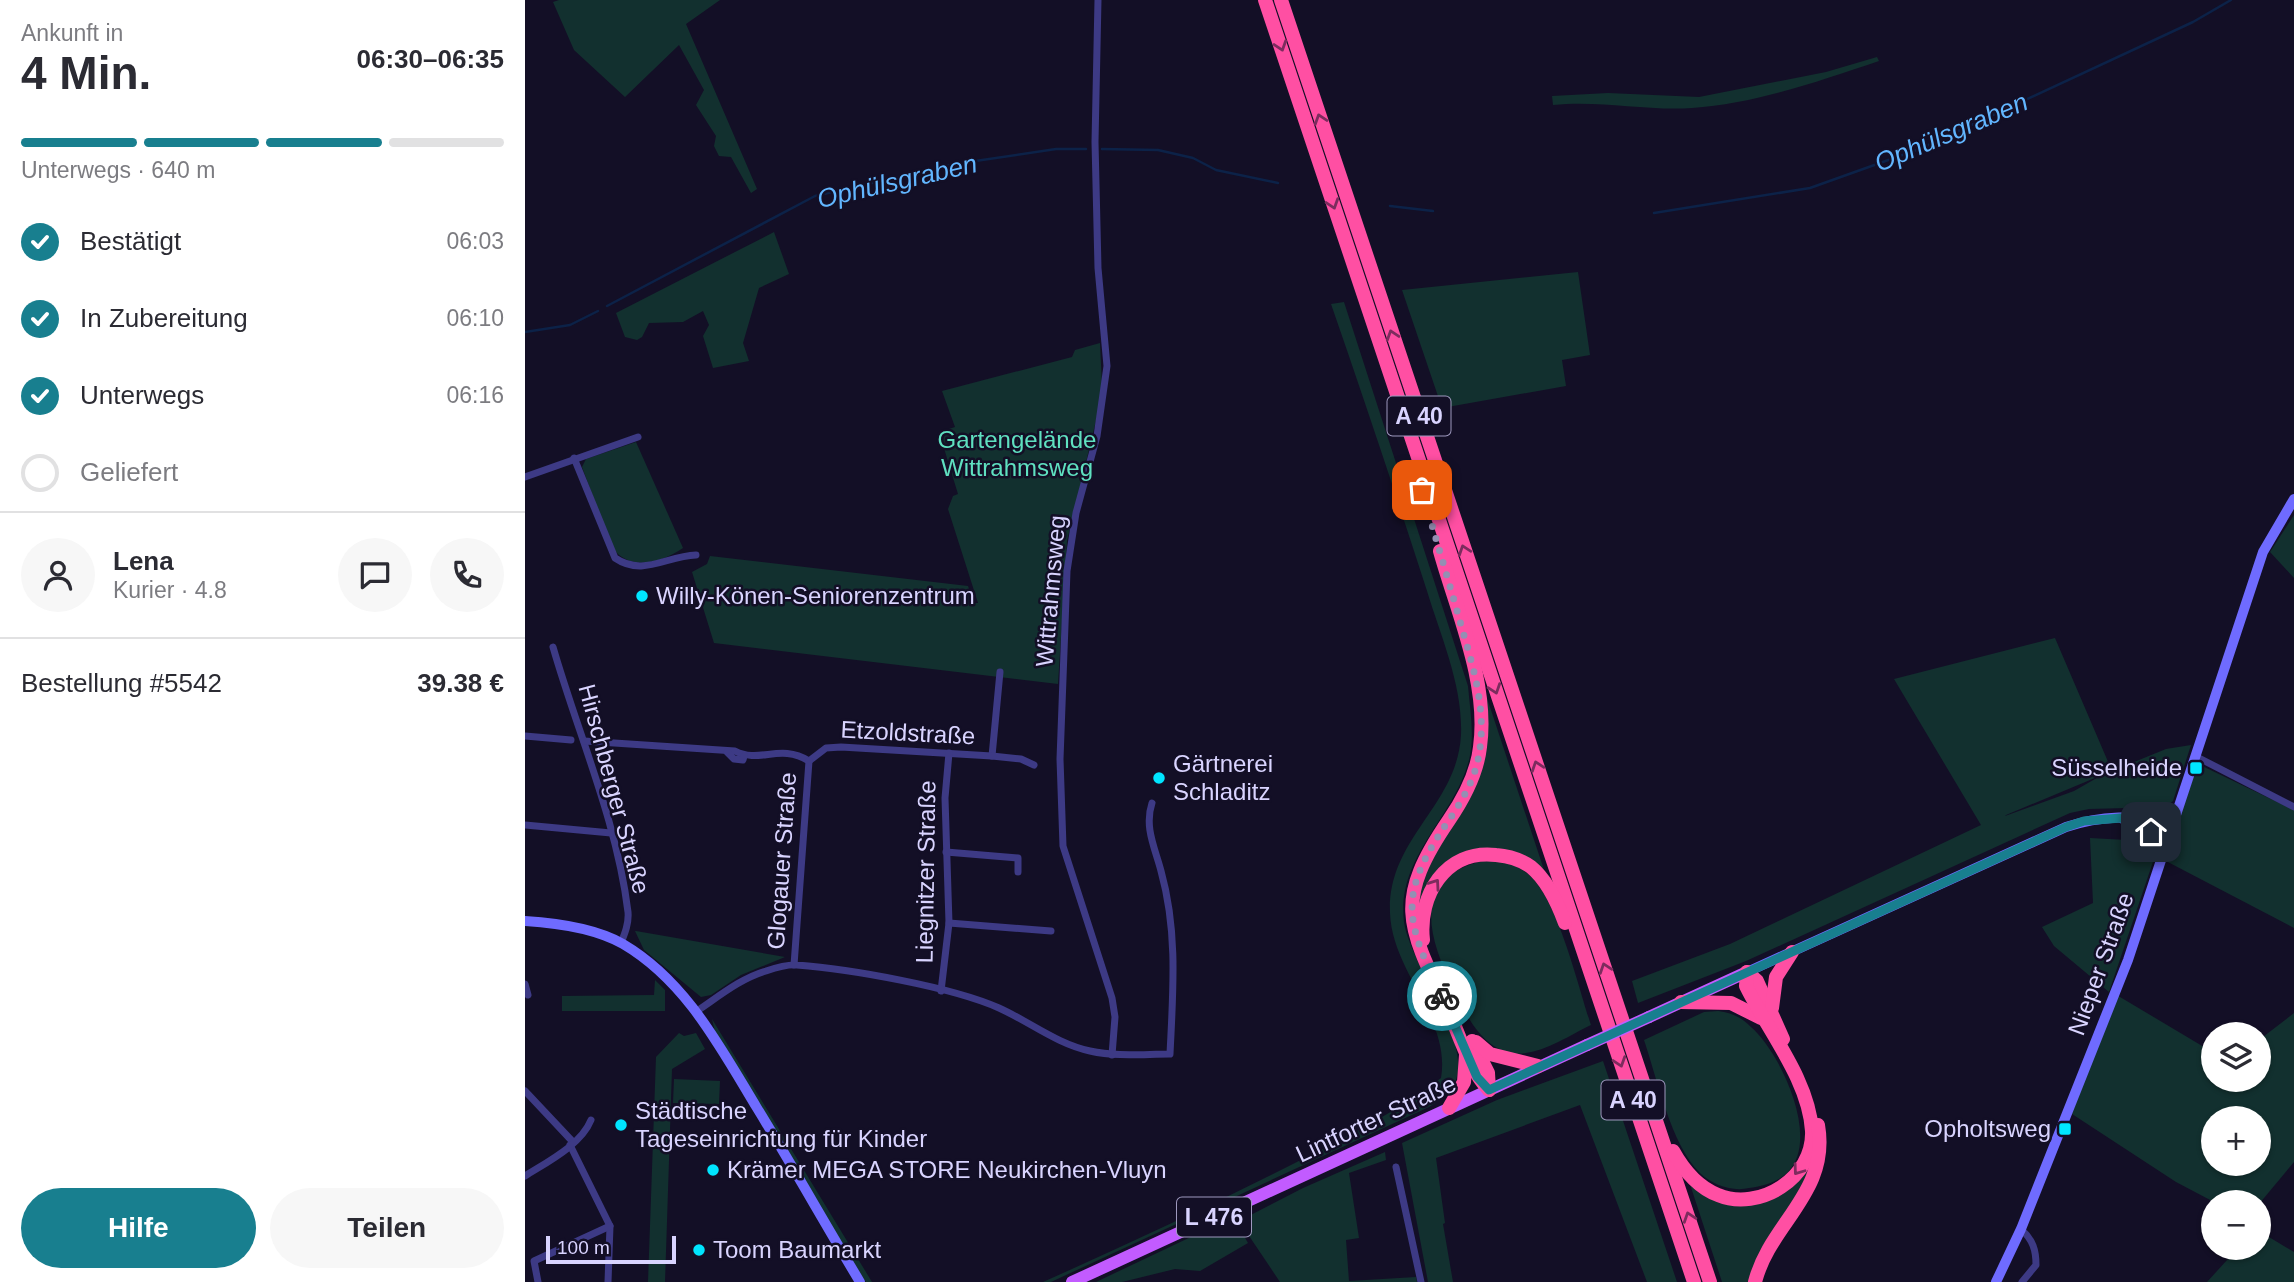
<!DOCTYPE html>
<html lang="de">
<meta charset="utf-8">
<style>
:root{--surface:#fff;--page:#f7f7f7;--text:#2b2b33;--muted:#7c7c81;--line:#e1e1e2;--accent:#187f8f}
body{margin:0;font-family:Helvetica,sans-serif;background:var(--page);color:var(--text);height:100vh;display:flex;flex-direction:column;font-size:26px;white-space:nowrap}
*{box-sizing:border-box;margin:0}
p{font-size:23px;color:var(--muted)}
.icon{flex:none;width:38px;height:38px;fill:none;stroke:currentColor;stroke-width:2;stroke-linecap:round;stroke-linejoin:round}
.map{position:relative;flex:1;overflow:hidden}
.details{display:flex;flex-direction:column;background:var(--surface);width:525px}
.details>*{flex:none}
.controls{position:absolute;left:1676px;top:1022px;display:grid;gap:14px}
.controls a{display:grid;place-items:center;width:70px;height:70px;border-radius:50%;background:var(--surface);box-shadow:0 2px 5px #0004;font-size:35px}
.scale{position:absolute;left:21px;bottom:18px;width:130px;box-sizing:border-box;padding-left:7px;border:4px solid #d9d4ff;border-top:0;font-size:19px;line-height:24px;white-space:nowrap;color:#d9d4ff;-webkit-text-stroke:5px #130f26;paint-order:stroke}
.pin{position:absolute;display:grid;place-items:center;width:60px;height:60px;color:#fff;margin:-30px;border-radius:14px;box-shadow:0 4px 10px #0006}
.courier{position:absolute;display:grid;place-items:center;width:70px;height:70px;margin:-35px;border:5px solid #187f8f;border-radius:50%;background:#fff;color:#222;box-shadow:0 2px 9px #0007}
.overview em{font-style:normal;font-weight:600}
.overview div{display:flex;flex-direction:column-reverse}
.overview{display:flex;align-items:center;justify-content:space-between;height:119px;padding:0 21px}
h1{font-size:46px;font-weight:600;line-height:52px}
.bar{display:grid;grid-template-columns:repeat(4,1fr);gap:10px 7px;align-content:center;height:84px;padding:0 21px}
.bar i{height:9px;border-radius:5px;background:var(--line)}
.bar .active{background:var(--accent)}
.bar p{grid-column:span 4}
.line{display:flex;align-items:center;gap:18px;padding:0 21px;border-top:2px solid var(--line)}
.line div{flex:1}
.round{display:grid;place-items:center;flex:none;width:74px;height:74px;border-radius:37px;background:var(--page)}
ol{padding:0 21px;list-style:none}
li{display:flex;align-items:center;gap:21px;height:77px}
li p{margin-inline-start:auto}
li .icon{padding:7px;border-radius:50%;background:var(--accent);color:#fff;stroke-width:4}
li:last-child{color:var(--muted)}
li i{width:38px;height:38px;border:4px solid var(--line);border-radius:50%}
.button{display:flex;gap:14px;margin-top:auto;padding:14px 21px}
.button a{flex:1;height:80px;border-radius:42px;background:var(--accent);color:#fff;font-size:28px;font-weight:600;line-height:80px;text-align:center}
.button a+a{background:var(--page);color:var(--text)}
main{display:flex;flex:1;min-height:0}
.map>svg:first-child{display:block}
</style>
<main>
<section class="details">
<div class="overview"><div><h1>4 Min.</h1><p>Ankunft in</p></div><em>06:30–06:35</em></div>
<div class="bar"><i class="active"></i><i class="active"></i><i class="active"></i><i></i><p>Unterwegs · 640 m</p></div>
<ol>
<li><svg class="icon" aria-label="check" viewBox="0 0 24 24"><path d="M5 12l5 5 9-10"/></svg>Bestätigt<p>06:03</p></li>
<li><svg class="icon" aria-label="check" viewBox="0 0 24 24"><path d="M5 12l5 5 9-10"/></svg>In Zubereitung<p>06:10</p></li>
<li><svg class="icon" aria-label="check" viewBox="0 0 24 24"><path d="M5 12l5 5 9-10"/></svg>Unterwegs<p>06:16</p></li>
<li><i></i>Geliefert</li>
</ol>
<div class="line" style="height:126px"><a class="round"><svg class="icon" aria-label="person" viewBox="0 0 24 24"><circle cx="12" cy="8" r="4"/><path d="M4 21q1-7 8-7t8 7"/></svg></a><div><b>Lena</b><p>Kurier · 4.8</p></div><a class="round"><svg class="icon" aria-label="chat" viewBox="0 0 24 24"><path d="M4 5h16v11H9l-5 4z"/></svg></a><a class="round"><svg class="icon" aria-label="phone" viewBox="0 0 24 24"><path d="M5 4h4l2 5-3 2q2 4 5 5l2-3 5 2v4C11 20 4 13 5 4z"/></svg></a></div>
<div class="line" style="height:91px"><div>Bestellung #5542</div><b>39.38 €</b></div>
<div class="button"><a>Hilfe</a><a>Teilen</a></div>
</section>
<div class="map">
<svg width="1769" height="1282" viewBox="0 0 1769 1282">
<rect width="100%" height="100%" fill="#130f26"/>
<!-- green -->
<g fill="#12302f" fill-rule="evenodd">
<polygon points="34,0 195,0 161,24 232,189 226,193 206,157 194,156 189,146 191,136 171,105 179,90 154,45 100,97 49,50 28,2"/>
<path d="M1352 57 1354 61C1294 81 1230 104 1167 108 1121 111 1075 100 1028 105L1027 96 1083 93 1174 97 1301 72Z"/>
<polygon points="249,232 264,274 234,288 218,343 224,361 188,368 178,336 184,325 178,311 158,322 124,323 117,337 112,340 100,337 91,313"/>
<polygon points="1053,272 1065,355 1037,360 1041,386 917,408 877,290"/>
<path d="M819 302 943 686C945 710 950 736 944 760 929 818 871 857 879 922 885 967 957 1051 925 1091 920 1098 911 1102 904 1107L526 1282H518C601 1245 683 1207 764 1166 817 1139 869 1114 916 1078 926 1019 867 972 865 913 862 838 932 807 936 735 938 686 916 637 902 591 871 495 839 399 806 304Z"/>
<polygon points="575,343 577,385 575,404 542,541 533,684 189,643 167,572 182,564 185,556 443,586 449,603 453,603 423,509 428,496 433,494 414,432 430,427 417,391 547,357 550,350"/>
<path d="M111 442 158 548C136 563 104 572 87 547L57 467 61 459Z"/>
<polygon points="1769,515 1769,578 1745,552"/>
<path d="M1530 638 1587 771 1641 749 1666 745 1648 801 1640 807 1564 809 1545 813 1221 961 1113 1003 1107 981 1205 944 1456 825 1369 679ZM1577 775 1549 791 1480 816 1481 815Z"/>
<polygon points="961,695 1022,879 1008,864 939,853 890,927 890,891 938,805"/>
<polygon points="1673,764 1769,810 1769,928 1639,860"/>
<polygon points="1565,838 1620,841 1632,850 1584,992 1529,946 1517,927 1568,903"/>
<path d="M962 860C977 862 991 864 1003 874 1033 899 1053 986 1066 1025 1043 1036 1013 1057 987 1053 956 1048 940 1013 928 988 902 935 885 875 962 860Z"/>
<polygon points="110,931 111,931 260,957 216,975 186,995 176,997 119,950"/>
<polygon points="130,980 140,990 140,1011 37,1011 37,996 129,995"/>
<path d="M1590 994 1689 1053V1080H1734V1040L1769 1013V1162L1734 1204 1689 1202 1651 1182 1547 1114ZM1689 1118H1734V1164H1689Z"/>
<path d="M1193 1011C1207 1013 1216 1017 1226 1027 1255 1052 1296 1138 1263 1172 1253 1182 1238 1186 1224 1188 1208 1192 1187 1185 1175 1173 1146 1145 1132 1078 1119 1040L1179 1012Z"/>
<polygon points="187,1019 347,1282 341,1282 322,1253 190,1032"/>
<polygon points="154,1033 159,1036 171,1033 180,1049 147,1069 140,1282 123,1282 131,1057"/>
<polygon points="1078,1061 1152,1282 1122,1282 1055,1105 911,1158 920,1223 918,1224 928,1282 903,1282 877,1143 972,1100"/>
<polygon points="149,1079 195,1081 194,1104 148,1103"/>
<polygon points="860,1152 861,1160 824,1173 834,1238 821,1240 824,1281 891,1277 892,1282 755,1282 714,1221 778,1188"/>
<polygon points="1290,1160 1226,1282 1197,1282 1162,1175 1223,1203"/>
<polygon points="708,1217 723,1243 675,1271 650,1269 597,1282 571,1282"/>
<polygon points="1734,1231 1769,1252 1769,1282 1682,1282 1713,1248 1734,1248"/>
</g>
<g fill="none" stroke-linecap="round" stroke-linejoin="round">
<!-- stream -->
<g stroke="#0c2248" stroke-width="2.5">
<polyline points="577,149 633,150 668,158 691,170 753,183"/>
<polyline points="865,206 908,211"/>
<polyline points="1129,213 1285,188 1397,148 1668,22 1706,0"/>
<polyline points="82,306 290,196 430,164 531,149 561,149"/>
<polyline points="0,332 45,325 73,311"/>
</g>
<!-- street -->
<g stroke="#3d3a85" stroke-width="7">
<polyline points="573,0 570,142 573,268 582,366 572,436 551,513 542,571 535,759 538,846 587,998 590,1017 587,1055"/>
<path d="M49 458 90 558C118 577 141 556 171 555"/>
<polyline points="0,477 113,437"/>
<path d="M28 647C53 734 92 821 103 912 104 923 100 933 96 943"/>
<polyline points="0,736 46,740"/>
<path d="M59 741 210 751C235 764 255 743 284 761"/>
<polyline points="202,752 209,759 218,760 219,756"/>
<polyline points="467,756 475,672"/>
<polyline points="1670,756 1769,807"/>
<polyline points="284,761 301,748 316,747 467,756 496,759 509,765"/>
<polyline points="0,825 86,833"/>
<polyline points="421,852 493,858 493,872"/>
<polyline points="424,923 526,931"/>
<polyline points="269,965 284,761"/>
<polyline points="0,984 3,995"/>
<polyline points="416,991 424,923 420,798 424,753"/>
<path d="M172 1011C193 997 216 978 241 971 250 968 262 964 272 965 325 969 427 987 474 1008 505 1022 532 1044 565 1051 592 1057 618 1054 645 1054 648 991 653 932 636 871 630 848 619 827 627 803"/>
<polyline points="0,1091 48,1142"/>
<polyline points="45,1145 85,1226 83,1282"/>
<polyline points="871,1167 896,1282"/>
<path d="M0 1176C22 1162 56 1145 66 1120"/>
<path d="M1496 1229C1508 1240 1511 1250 1511 1265L1497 1282"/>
<polyline points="13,1282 9,1261 85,1226"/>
</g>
<!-- secondary -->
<g stroke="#6f6bff" stroke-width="10">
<polyline points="1596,818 1641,839"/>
<path d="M0 921C32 923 70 928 98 944 161 981 195 1047 232 1108 267 1165 300 1224 335 1282"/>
<path d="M1222 972 1541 827C1574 816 1613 814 1647 823"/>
<polyline points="1471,1282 1496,1229 1603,960 1738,552 1769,499"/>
</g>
<!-- primary -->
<g stroke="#c25bff" stroke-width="12">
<polyline points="1124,1017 1222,972"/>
<polyline points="547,1282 1062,1045"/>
</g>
<!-- highway -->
<g stroke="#ff4fa3" stroke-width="14">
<polyline points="740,0 1169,1282"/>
<polyline points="756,0 1185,1282"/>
<path d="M915 551C932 612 964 683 955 747 952 774 939 798 924 820 870 899 881 924 921 1005 934 1033 943 1068 964 1090"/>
<path d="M898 940C893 896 920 849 971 855 984 856 995 859 1006 867 1022 880 1033 904 1040 923"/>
<polyline points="1222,972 1232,981 1258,1039"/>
<polyline points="1156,1002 1206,1003 1236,1018"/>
<polyline points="1247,1008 1251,977 1267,952"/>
<polyline points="947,1041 963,1073 964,1090"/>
<polyline points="951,1042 965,1054 1013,1066"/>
<polyline points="924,1108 939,1082 941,1055"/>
<path d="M1148 1151C1158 1169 1172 1187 1193 1195 1234 1212 1289 1178 1287 1131 1284 1080 1243 1031 1221 986L1222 972"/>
<path d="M1230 1282C1245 1223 1305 1193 1293 1125"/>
</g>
<!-- primary-bridge -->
<polyline stroke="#c25bff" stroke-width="12" points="1062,1045 1124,1017"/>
</g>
<!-- one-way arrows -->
<defs><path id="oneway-chevron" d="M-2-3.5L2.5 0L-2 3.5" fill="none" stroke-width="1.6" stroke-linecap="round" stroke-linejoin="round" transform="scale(1.75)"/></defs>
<g stroke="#7d2c5e">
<use href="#oneway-chevron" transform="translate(756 46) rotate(72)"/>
<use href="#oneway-chevron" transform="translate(795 119) rotate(-108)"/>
<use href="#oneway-chevron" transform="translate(808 204) rotate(72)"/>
<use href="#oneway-chevron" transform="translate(867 335) rotate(-108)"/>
<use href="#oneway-chevron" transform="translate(939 550) rotate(-109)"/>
<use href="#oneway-chevron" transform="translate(970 689) rotate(71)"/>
<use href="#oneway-chevron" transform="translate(1012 766) rotate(-109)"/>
<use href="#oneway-chevron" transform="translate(910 884) rotate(-55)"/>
<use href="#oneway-chevron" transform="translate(1080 968) rotate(-109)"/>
<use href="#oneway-chevron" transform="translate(1095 1062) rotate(72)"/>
<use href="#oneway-chevron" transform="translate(1273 1170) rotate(126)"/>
<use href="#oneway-chevron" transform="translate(1164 1217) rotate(-109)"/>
</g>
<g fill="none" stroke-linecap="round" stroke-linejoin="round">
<!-- done -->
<path stroke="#948fb3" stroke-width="7" stroke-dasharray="0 12.6" d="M897 490C909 533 922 575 934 618 946 660 961 704 955 748 952 775 939 798 924 820 873 894 879 919 917 996"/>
<!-- route -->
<polyline stroke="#187f8f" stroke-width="9" points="917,996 952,1077 964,1090 1541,827 1559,821 1596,818 1626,832"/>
</g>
<!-- markers -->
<g fill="#00e5ff" stroke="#130f26" stroke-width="2.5">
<circle cx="117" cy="596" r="7"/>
<rect x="1664" y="761" width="14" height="14" rx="3.5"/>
<circle cx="634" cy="778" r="7"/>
<circle cx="96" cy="1125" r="7"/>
<rect x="1533" y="1122" width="14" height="14" rx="3.5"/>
<circle cx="188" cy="1170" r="7"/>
<circle cx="174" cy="1250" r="7"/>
</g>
<g text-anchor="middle" stroke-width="5" stroke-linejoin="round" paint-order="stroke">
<!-- shield labels -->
<g fill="#130f26" stroke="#9e99be" stroke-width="2">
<rect x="862.5" y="396.5" width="63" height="39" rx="5"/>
<rect x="1076.5" y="1080.5" width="63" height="39" rx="5"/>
<rect x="652" y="1197.5" width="74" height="39" rx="5"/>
</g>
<g font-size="23" font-weight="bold" fill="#d9d4ff">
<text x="894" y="424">A 40</text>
<text x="1108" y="1108">A 40</text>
<text x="689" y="1225">L 476</text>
</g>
<!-- park labels -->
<g font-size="24" fill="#5fe0c0" stroke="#130f26">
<text x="492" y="448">Gartengelände<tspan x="492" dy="28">Wittrahmsweg</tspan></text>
</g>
<!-- street labels -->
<g font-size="24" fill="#d9d4ff" stroke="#130f26">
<text transform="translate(526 591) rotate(-85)" y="8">Wittrahmsweg</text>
<text transform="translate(383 733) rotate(3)" y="8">Etzoldstraße</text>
<text transform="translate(89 789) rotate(75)" y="8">Hirschberger Straße</text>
<text transform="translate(257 861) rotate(-86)" y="8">Glogauer Straße</text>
<text transform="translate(401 872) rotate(-89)" y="8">Liegnitzer Straße</text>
<text transform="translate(1576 964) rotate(-70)" y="8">Nieper Straße</text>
<text transform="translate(851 1119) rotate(-25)" y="8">Lintforter Straße</text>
</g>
<!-- poi labels -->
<g font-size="24" fill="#d9d4ff" stroke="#130f26" text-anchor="start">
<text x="131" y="604">Willy-Könen-Seniorenzentrum</text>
<text x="648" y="772">Gärtnerei<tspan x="648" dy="28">Schladitz</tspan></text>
<text x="1657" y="776" text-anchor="end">Süsselheide</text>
<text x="110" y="1119">Städtische<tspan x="110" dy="28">Tageseinrichtung für Kinder</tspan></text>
<text x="1526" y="1137" text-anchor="end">Opholtsweg</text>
<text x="202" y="1178">Krämer MEGA STORE Neukirchen-Vluyn</text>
<text x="188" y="1258">Toom Baumarkt</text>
</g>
<!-- water labels -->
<g font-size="26" font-style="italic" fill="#62b6ff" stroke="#130f26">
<text transform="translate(1426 132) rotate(-23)" y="9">Ophülsgraben</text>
<text transform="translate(372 181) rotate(-13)" y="9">Ophülsgraben</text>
</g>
</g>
</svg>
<div class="controls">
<a><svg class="icon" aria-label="layers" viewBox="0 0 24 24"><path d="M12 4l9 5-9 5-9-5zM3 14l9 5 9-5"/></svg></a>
<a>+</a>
<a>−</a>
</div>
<div class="scale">100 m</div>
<div class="pin" style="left:897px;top:490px;background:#ea580c"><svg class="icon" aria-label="bag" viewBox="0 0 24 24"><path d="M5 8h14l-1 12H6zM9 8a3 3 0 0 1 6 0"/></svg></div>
<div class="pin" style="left:1626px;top:832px;background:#1f2937"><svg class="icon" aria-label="home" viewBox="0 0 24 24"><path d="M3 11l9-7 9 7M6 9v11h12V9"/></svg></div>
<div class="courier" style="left:917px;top:996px"><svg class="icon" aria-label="bike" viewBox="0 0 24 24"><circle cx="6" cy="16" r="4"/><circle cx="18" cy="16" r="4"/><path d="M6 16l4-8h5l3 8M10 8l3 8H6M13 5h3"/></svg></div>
</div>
</main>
